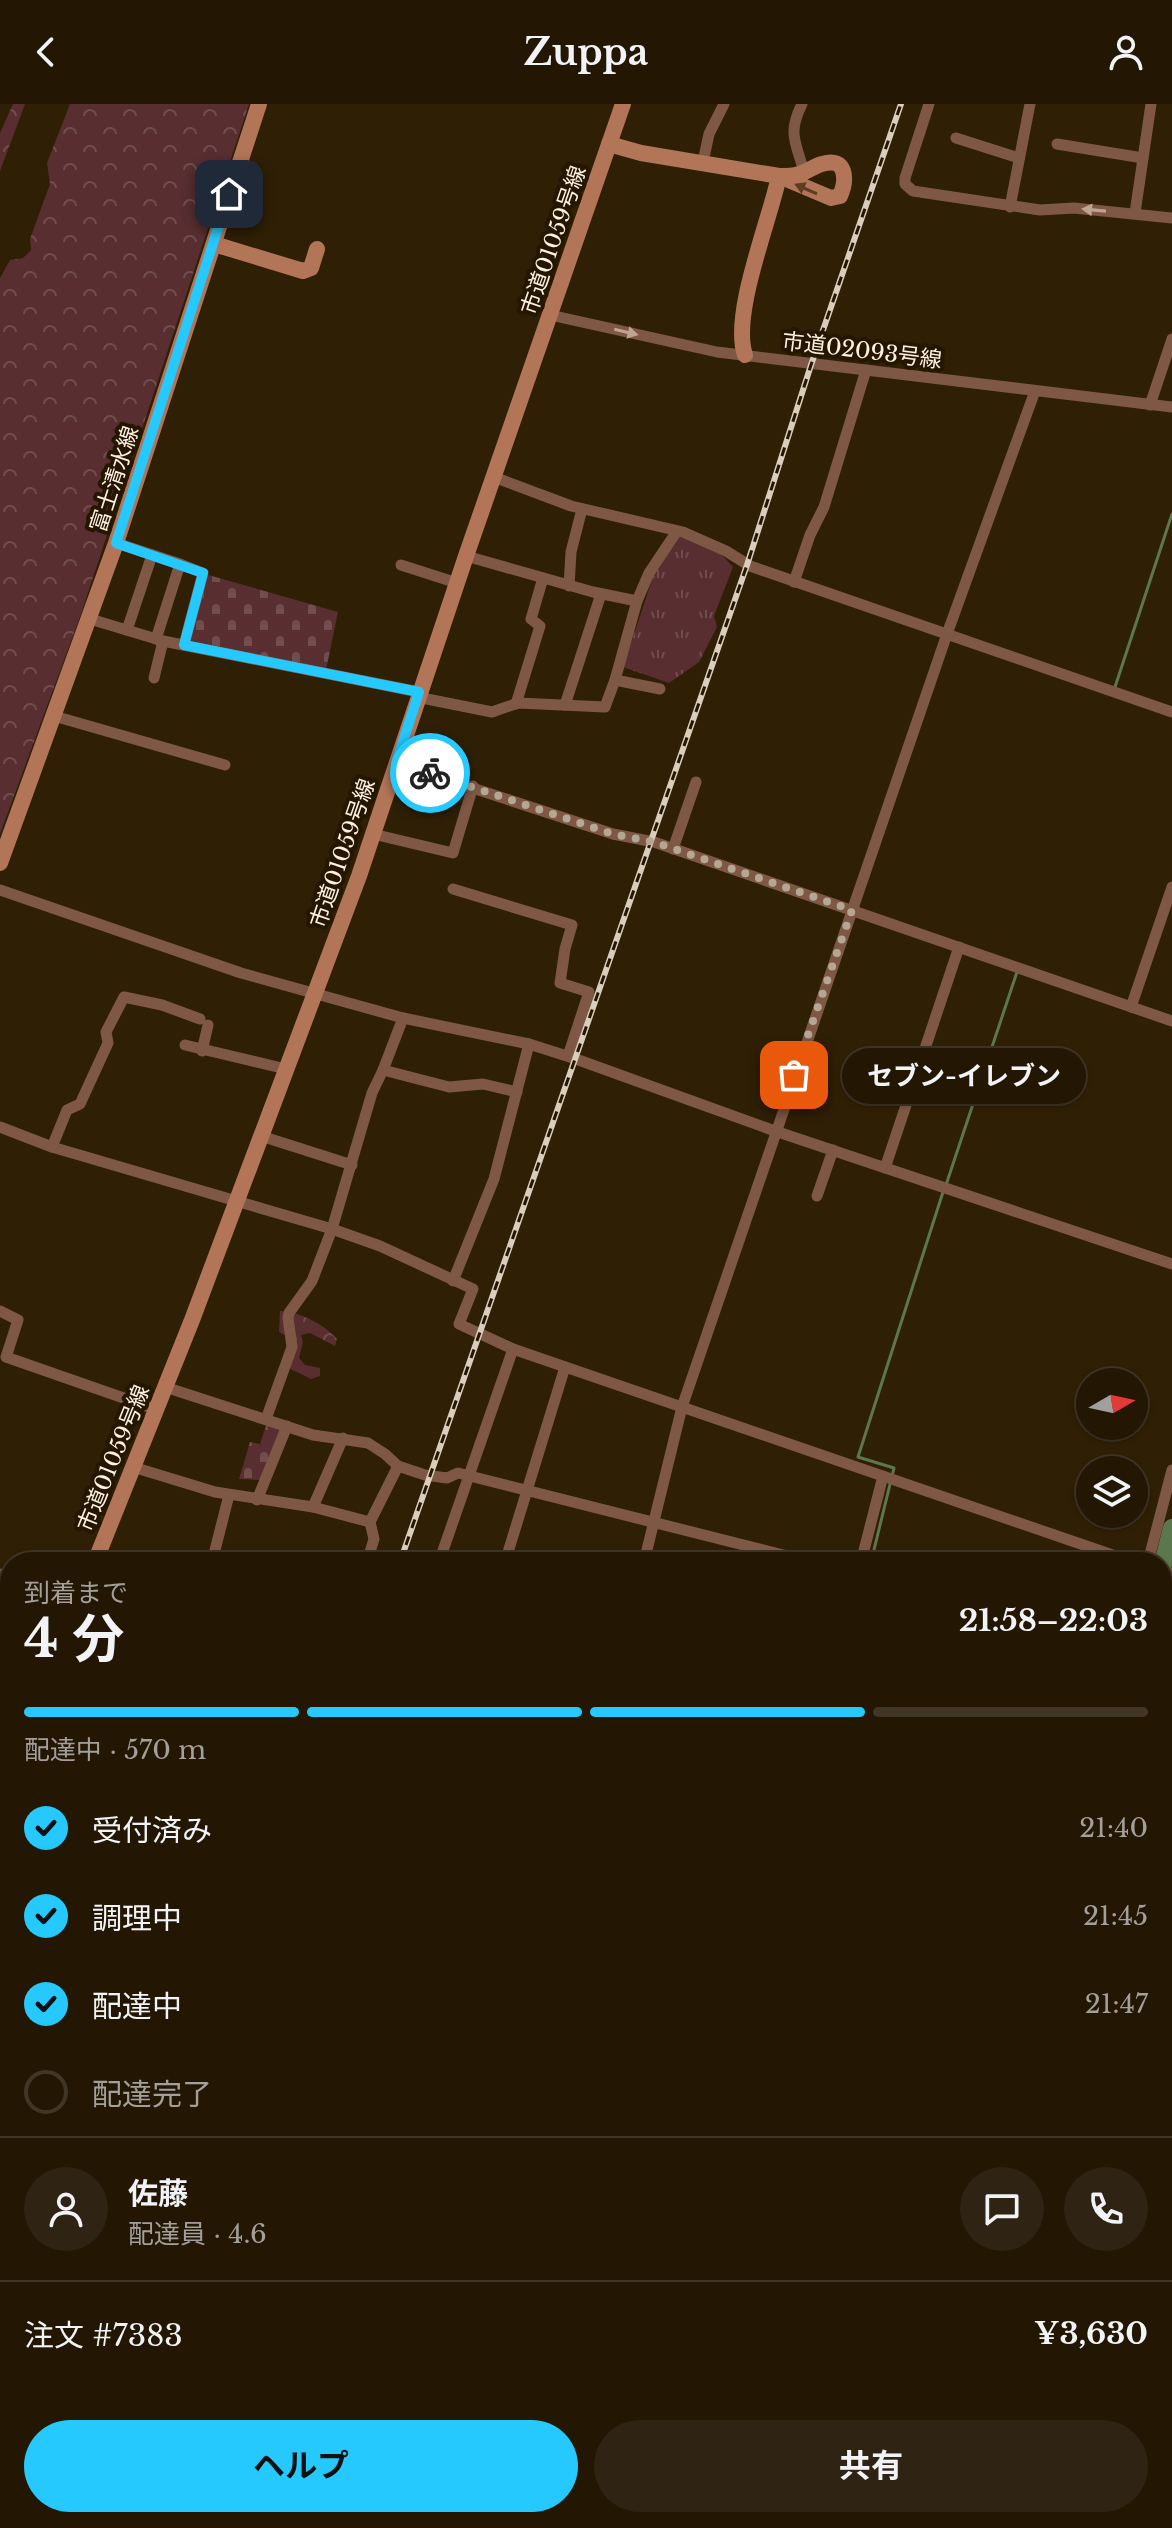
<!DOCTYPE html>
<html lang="ja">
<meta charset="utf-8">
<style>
:root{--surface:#231704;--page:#2f2413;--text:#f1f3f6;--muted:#a39f9a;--line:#403626;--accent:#25c9fe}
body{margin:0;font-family:"Libre Baskerville","Noto Sans JP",serif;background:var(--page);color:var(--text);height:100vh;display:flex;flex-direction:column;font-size:30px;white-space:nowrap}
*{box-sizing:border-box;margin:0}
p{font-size:26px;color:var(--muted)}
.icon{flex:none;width:44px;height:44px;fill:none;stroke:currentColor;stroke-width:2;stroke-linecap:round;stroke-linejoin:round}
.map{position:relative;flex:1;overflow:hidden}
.panel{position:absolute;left:0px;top:1448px;width:1172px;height:976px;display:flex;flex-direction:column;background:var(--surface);border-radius:32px 32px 0 0;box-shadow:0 2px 6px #0004,0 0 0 2px var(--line)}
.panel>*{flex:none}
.needle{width:52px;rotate:81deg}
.buttons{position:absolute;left:1076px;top:1264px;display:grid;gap:16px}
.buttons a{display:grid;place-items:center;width:72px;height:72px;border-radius:50%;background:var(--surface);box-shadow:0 2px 6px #0004,0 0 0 2px var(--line);font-size:40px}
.pin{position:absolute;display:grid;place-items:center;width:68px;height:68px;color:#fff;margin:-34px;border-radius:16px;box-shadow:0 4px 12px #0006}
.courier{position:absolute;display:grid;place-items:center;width:80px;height:80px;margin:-40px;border:6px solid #25c9fe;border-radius:50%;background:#fff;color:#222;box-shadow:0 2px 10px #0007}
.bubble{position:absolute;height:56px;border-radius:28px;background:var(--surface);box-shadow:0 2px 6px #0004,0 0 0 2px var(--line);font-size:26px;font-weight:700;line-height:56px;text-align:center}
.summary em{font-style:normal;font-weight:700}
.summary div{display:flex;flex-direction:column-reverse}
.summary{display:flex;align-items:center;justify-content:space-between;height:136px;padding:0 24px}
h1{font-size:52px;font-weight:700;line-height:60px}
.bar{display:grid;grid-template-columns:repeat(4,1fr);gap:12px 8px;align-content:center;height:96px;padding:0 24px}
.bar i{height:10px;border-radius:6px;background:var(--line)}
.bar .current{background:var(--accent)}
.bar p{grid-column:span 4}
.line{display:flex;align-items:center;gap:20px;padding:0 24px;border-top:2px solid var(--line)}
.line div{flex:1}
.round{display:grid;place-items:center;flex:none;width:84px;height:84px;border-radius:42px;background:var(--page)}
ol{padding:0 24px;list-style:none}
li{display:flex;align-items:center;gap:24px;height:88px}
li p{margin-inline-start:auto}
li .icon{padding:8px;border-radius:50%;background:var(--accent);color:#111;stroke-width:4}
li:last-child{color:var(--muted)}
li i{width:44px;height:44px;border:4px solid var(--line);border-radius:50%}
.cta{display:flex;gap:16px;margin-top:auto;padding:16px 24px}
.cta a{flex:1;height:92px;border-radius:48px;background:var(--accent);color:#111;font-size:32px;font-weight:700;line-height:92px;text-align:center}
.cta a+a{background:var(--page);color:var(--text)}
header{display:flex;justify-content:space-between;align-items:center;height:104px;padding:0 24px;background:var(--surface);font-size:36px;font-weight:700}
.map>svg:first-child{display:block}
</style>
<header><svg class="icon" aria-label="back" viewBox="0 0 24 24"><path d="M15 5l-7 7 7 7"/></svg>Zuppa<svg class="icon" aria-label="person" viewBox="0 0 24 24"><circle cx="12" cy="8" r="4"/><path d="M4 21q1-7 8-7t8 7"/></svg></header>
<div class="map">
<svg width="1172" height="2424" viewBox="0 0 1172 2424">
<defs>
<pattern id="forest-crowns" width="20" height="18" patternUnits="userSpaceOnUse" patternTransform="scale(2)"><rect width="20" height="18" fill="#582e31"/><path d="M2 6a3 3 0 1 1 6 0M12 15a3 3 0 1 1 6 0" fill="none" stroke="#714d4f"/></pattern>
<pattern id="cemetery-stones" width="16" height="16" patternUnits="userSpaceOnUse" patternTransform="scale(2)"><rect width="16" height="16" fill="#582e31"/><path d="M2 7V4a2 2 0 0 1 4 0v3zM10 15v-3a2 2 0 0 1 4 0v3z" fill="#714d4f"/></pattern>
<pattern id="park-tufts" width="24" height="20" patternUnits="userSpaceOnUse" patternTransform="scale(2)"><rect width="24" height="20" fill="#582e31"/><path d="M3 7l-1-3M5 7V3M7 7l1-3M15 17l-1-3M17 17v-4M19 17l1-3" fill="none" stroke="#714d4f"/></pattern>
</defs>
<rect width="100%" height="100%" fill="#2f1f05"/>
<!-- grass -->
<polygon fill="#582e31" points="88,2414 202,2414 198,2424 84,2424"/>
<!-- forest -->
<g fill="url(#forest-crowns)">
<polygon points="13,0 25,0 0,67 0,29"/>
<polygon points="70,0 249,0 81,510 0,730 0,174 10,156 23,154 31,146 30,135 50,80 47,59"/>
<path d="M280 1207C300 1208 324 1220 337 1235L335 1242 310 1229 301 1231 303 1238 299 1254 305 1261 320 1264V1272L311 1275 289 1264V1233L279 1228Z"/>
</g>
<!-- cemetery -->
<g fill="url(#cemetery-stones)">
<polygon points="205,470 338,508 326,566 188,536"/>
<polygon points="267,1319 284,1322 262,1376 239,1375 250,1338 260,1340"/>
</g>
<!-- park -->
<polygon fill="url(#park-tufts)" points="679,431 721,450 733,463 714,512 717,523 699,558 669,579 623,563 654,470"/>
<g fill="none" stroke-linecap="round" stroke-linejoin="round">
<!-- stream -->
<g stroke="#5a774d" stroke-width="3">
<polyline points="1115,583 1172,410"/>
<polyline points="946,1081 1017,868"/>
<polyline points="871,1458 894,1364 858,1353 943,1088"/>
<polyline points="630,2424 632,2414"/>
</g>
<!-- river -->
<g stroke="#5a774d" stroke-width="18">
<polyline points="1162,1464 1172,1424"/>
<polyline points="921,2424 923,2414"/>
</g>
<!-- street -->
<g stroke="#7f5845" stroke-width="11">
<path d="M802 0C787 30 796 38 804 68"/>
<polyline points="929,0 905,74 905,80 913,87 1040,106 1074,104 1172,114"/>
<polyline points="956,34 1019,54"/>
<polyline points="1057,40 1143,54"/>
<polyline points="703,58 709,30 724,0"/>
<polyline points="1010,103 1030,0"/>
<polyline points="1135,109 1151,0"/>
<polyline points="550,211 717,248 1172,303"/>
<polyline points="1150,301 1172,235"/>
<polyline points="494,373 571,402 683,428 726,447 750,462 1172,608"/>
<polyline points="116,439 180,460 156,535"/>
<polyline points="466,452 593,488 637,497 649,469 677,427"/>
<polyline points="180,460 203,469 184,541"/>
<polyline points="401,461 457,479"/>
<polyline points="794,478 810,431 824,403 866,266"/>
<polyline points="569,482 571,448 582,405"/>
<polyline points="90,515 163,537 419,588"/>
<polyline points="127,526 152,451"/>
<polyline points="154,574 163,537"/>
<polyline points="615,576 660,585"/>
<polyline points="417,593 492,608 518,599 605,603 615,576 637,497"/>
<polyline points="516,600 540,522 531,515 543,474"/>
<polyline points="565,601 601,490"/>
<polyline points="54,612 225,661"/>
<polyline points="396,659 613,730 654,738 1172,917"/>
<polyline points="373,730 453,749 473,682"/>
<polyline points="673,745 696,678"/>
<polyline points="453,785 572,821 565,845 560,879 589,888 568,952"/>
<polyline points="0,786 241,869 403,914 529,940 573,954 775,1027 1172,1160"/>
<polyline points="1131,903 1172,783"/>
<polyline points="403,914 383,966 449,983 483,980 517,988"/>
<polyline points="185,941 286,965"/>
<polyline points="202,947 208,921"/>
<polyline points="0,1023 52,1043 332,1125 380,1142 473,1185 459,1220 513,1245 1133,1458"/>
<polyline points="261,1032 352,1061"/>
<polyline points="52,1043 67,1006 80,1000 108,939 106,928 124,893 162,901 200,915"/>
<polyline points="885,1064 959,843"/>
<polyline points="817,1092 833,1046"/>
<polyline points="453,1177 494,1075 529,940"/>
<polyline points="0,1207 18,1216 6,1253 155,1305"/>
<polyline points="165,1283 313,1331 368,1339 385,1350 398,1362 425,1371 447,1374 458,1369 811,1458"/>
<polyline points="266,1315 292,1243 288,1214 289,1209 312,1177 332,1125 372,989 383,966"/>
<polyline points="133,1363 215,1388 313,1403 370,1418 398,1362"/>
<polyline points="257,1396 287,1322"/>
<polyline points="313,1403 343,1334"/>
<polyline points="212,1458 229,1391"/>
<polyline points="367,1458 374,1435 370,1418"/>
<polyline points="439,1458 513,1245"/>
<polyline points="505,1458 565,1263"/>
<polyline points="644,1458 682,1303 947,530 1035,287"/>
<polyline points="861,1458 883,1372"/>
<polyline points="1148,1458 1172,1366"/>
<polyline points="1162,1467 1172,1470"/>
<polyline points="0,1470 10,1474"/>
<polyline points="0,1522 10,1526"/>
<polyline points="0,1688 10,1691"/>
<polyline points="0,1908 10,1912"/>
<polyline points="0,2048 10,2051"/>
<polyline points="1162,2091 1172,2093"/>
<polyline points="0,2133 10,2135"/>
<polyline points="0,2172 10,2175"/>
<polyline points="0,2231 10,2198"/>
<polyline points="0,2238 10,2243"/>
<polyline points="1162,2279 1172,2281"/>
<polyline points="204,2424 207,2414"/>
<polyline points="401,2424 404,2414"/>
<polyline points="622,2424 625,2414"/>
<polyline points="911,2424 913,2414"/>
</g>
<!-- secondary -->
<g stroke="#b37557" stroke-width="16">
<path d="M609 40 641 49 779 72 831 94 840 92C847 76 847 52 822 60 814 62 807 68 799 70 793 72 786 72 779 72"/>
<polyline points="214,140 303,167 311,164 317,145"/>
<path d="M745 251C731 210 770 116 779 72"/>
<polyline points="0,759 116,439 259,0"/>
<polyline points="95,1458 192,1216 359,772 466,452 623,0"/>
<polyline points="0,1675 10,1655"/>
<polyline points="1162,1947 1172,1949"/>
<polyline points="939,2414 979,2424"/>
</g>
<!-- highway -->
<g stroke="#f4a681" stroke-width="20">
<polyline points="1162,1584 1172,1544"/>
<polyline points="1162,1670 1172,1630"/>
<polyline points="959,2424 960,2414"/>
<polyline points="983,2424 984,2414"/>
</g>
<defs>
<g id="rail">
<polyline points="400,1458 747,461 811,261 901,0"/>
<polyline points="73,2424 76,2414"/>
</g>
</defs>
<!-- rail casing -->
<use href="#rail" stroke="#d9cdbc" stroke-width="6"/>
<!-- rail -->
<use href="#rail" stroke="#251600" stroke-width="3" stroke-dasharray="9" stroke-linecap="butt"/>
</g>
<!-- one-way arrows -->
<defs><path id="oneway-solid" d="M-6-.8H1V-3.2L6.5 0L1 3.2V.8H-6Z" transform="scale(2)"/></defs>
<use fill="#5e3c23" href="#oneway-solid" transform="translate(806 85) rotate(-156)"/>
<g fill="#bea494">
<use href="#oneway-solid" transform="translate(1094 106) rotate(-175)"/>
<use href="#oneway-solid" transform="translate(626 228) rotate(13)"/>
</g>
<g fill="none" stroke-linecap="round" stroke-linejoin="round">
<!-- done -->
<polyline stroke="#b4a895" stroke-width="8" stroke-dasharray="0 14.4" points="430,669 613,730 654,738 852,806 794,971"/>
<!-- route -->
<polyline stroke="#25c9fe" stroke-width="10" points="229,90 116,439 203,469 184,541 419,588 396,659 430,669"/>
</g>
<g text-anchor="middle" stroke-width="8" stroke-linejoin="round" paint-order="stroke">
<!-- street labels -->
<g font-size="22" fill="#fcf1e2" stroke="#251600">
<text transform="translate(553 136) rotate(-71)" y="8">市道01059号線</text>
<text transform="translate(862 246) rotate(7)" y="8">市道02093号線</text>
<text transform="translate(114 375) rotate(-72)" y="8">富士清水線</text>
<text transform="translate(342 749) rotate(-71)" y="8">市道01059号線</text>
<text transform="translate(113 1354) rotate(-68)" y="8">市道01059号線</text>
</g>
</g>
</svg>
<div class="buttons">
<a><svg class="needle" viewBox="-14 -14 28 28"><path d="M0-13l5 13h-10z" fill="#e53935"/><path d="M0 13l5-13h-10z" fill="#a39f9a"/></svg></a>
<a><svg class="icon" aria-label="layers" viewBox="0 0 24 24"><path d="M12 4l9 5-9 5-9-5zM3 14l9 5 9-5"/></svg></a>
</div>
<div class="pin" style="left:794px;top:971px;background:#ea580c"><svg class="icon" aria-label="bag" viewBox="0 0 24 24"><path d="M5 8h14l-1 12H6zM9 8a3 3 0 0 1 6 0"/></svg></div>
<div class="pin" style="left:229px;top:90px;background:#1f2937"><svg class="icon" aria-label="home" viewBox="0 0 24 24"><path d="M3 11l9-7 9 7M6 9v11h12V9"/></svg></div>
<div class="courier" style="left:430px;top:669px"><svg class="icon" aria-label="bike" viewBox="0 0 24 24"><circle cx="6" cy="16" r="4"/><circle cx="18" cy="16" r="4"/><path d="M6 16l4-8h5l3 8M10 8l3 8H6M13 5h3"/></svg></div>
<div class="bubble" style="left:842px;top:944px;width:244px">セブン-イレブン</div>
<section class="panel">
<div class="summary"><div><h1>4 分</h1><p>到着まで</p></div><em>21:58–22:03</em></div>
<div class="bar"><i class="current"></i><i class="current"></i><i class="current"></i><i></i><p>配達中 · 570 m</p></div>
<ol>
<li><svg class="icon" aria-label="check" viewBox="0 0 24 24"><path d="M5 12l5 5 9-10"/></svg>受付済み<p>21:40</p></li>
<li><svg class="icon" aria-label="check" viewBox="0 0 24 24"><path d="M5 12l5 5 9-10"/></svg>調理中<p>21:45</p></li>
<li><svg class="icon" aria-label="check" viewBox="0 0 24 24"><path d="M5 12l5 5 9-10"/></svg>配達中<p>21:47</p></li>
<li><i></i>配達完了</li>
</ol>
<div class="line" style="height:144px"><a class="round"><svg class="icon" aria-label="person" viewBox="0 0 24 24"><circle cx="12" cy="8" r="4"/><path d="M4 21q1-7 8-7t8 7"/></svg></a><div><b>佐藤</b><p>配達員 · 4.6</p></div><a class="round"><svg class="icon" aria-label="chat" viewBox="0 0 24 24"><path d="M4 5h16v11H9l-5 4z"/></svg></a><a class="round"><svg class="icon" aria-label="phone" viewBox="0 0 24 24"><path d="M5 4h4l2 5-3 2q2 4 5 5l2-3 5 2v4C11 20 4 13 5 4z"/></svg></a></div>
<div class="line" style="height:104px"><div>注文 #7383</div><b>¥3,630</b></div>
<div class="cta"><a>ヘルプ</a><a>共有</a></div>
</section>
</div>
